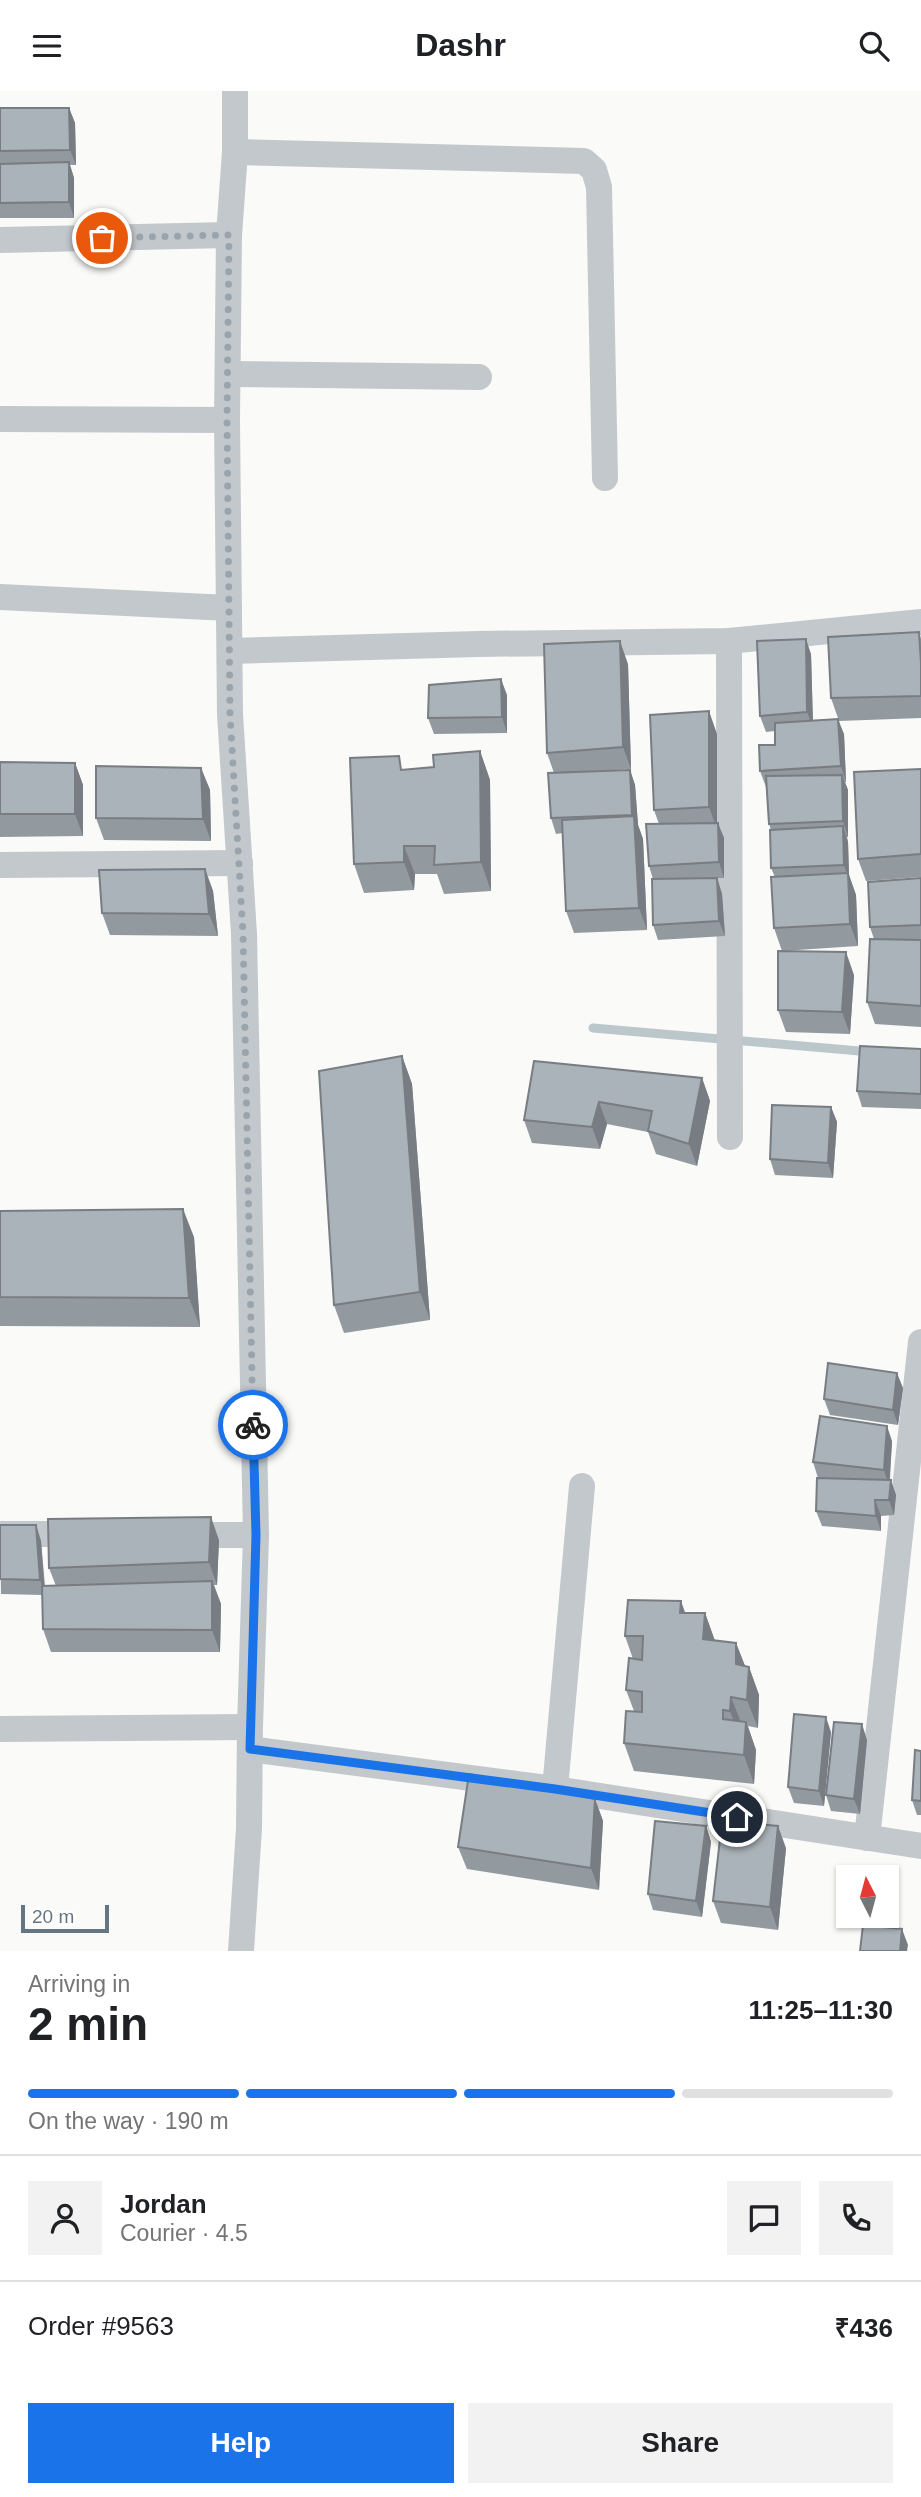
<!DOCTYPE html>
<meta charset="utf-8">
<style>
:root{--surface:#fff;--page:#f2f2f2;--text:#202124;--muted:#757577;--line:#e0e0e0;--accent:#1a73e8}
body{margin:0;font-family:Arial,sans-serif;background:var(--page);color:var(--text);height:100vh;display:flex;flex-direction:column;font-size:26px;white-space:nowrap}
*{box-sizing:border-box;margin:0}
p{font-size:23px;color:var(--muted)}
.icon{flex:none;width:38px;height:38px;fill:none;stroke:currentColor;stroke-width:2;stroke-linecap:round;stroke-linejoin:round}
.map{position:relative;height:1860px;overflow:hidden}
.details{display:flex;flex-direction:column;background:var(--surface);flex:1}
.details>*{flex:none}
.needle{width:46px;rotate:354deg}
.buttons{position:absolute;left:836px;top:1774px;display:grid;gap:14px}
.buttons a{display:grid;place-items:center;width:63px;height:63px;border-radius:0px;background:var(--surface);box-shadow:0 2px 5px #0004;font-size:35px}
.scale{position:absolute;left:21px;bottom:18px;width:88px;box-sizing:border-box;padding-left:7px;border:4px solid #657683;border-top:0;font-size:19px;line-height:24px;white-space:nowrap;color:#657683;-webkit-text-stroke:5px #fff;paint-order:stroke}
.pin{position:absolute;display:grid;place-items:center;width:60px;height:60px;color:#fff;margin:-30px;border:4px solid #fff;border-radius:50%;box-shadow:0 2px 7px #0007}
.courier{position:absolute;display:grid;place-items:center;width:70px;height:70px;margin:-35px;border:5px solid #1a73e8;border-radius:50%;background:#fff;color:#222;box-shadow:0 2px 9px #0007}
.overview em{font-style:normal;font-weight:600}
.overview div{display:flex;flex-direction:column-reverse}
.overview{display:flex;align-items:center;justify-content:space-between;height:119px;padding:0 28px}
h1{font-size:46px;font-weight:600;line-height:52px}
.bar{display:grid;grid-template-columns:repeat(4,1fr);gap:10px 7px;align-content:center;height:84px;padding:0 28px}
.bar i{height:9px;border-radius:5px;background:var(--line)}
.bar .selected{background:var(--accent)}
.bar p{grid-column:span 4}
.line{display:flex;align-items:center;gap:18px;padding:0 28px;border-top:2px solid var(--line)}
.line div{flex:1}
.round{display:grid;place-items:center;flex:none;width:74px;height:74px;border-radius:0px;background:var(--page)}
.button{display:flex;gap:14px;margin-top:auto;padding:14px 28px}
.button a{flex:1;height:80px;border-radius:0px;background:var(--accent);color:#fff;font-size:28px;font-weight:600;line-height:80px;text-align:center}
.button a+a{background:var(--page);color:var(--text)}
header{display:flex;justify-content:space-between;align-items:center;height:91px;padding:0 28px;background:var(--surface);font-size:32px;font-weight:600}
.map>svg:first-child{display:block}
</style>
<header><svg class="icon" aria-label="menu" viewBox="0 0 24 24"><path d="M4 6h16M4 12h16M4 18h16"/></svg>Dashr<svg class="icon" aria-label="search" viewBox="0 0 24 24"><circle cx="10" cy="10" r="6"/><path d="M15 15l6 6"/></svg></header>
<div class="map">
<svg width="921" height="1860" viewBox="0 0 921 1860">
<rect width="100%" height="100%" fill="#fafaf8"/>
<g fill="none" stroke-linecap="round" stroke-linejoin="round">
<!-- stream -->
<polyline stroke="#bbc7cb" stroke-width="9" points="593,937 871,961"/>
<!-- minor -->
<g stroke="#c3c8cc" stroke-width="26">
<polyline points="235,0 235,61 229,144 227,329 230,623 244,843 256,1444 250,1636 249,1737 241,1860"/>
<polyline points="235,61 584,70 594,79 599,96 605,387"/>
<polyline points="0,149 229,144"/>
<polyline points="228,283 479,286"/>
<polyline points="0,328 227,329"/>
<polyline points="0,506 229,517"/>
<polyline points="729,550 730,1046"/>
<polyline points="230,560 478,553 729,550 921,531"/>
<polyline points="0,774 240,772"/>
<polyline points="0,1443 82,1443"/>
<polyline points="184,1444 256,1444"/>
<polyline points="0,1638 250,1636"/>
<polyline points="250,1658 555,1698 921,1755"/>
<polyline points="555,1698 582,1395"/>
<polyline points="867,1747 921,1251"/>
</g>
</g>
<!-- wall -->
<g fill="#929a9f">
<polygon points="0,17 69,17 75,32 76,74 70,74 74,87 74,127 0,127"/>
<polygon points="919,541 921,548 921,627 839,630 831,607"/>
<polygon points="811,563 813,630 844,643 846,691 845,691 848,699 848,746 847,746 848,751 849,784 856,804 858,855 782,860 774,837 775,786 771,777 771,739 769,733 766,696 760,680 775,654 775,640 766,641 760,625"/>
<polygon points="628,573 631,678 614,679 630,679 635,694 638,734 643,748 647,839 574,842 566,820 563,742 556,743 551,727 554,682 547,662"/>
<polygon points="507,604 507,642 434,643 428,627"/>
<polygon points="717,643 717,732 724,747 724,787 716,787 717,787 722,803 725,845 658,849 653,834 653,788 649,775 659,733 654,719"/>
<polygon points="480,660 490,689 491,800 444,803 437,783 415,783 414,799 364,802 354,773 404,679 434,676"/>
<polygon points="0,671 75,672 83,694 83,745 0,746"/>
<polygon points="201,677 210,699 211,750 104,749 96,727"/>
<polygon points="921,679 921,786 866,790 858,768"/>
<polygon points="205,778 213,800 218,845 110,844 102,822"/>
<polygon points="921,787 921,936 875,933 867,911 874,848 870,836"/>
<polygon points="854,884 850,943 786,941 778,919"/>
<polygon points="921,958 921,1018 862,1016 857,1000"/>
<polygon points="402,965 412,993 430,1229 344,1242 334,1214"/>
<polygon points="534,970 702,987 710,1010 697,1075 656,1063 648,1041 607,1033 600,1058 532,1052 524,1029"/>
<polygon points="831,1016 837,1031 833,1087 775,1084 770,1068"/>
<polygon points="0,1120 194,1146 200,1236 0,1235"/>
<polygon points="903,1297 898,1334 830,1324 824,1308"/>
<polygon points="892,1350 890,1389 896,1404 894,1424 881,1425 881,1440 822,1435 816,1420 818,1387 813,1371"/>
<polygon points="0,1434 36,1434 41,1450 45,1495 56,1495 49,1477 219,1449 217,1494 214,1494 221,1513 220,1561 51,1561 43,1538 42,1504 1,1503"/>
<polygon points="685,1522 705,1522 715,1550 736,1552 745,1575 749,1576 759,1604 758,1637 748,1635 756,1659 754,1693 634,1680 624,1652 634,1620 626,1599 633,1568 625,1545"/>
<polygon points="831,1641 824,1715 794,1712 788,1696"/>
<polygon points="867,1649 860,1723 831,1720 826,1704"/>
<polygon points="921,1660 921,1724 917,1724 912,1709"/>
<polygon points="595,1708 603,1730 599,1799 467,1778 458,1756"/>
<polygon points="706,1735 711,1751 702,1826 653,1819 648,1803"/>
<polygon points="786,1757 778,1839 721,1832 713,1810"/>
</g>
<!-- shaded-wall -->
<g fill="#777d82">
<polygon points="69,17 75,32 76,74 70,59"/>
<polygon points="69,71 74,87 74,127 69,111"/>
<polygon points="806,548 811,563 813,637 807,621"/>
<polygon points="620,550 628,573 631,678 623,656"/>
<polygon points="501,588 507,604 507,642 502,626"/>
<polygon points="709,620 717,643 717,738 709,716"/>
<polygon points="838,628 844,643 846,691 841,675"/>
<polygon points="480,660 490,689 491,800 481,771"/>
<polygon points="75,672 83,694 83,745 75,723"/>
<polygon points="201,677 210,699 211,750 203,728"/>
<polygon points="630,679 635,694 638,734 643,748 647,839 639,817 635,730 632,724"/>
<polygon points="842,684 848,699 848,746 843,730"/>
<polygon points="718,732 724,747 724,787 719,771"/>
<polygon points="843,735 848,751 849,784 856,804 858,855 850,833 848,787 844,774"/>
<polygon points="404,755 415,783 414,799 404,771"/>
<polygon points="205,778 213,800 218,845 209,823"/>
<polygon points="717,787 722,803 725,845 719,830"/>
<polygon points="846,861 854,884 850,943 842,921"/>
<polygon points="402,965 412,993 430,1229 420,1201"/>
<polygon points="702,987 710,1010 697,1075 689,1053"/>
<polygon points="599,1011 607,1033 600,1058 592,1036"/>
<polygon points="831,1016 837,1031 833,1087 828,1072"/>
<polygon points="183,1118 194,1146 200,1236 189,1207"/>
<polygon points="897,1282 903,1297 898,1334 893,1319"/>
<polygon points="887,1335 892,1350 889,1395 884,1379"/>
<polygon points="891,1389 896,1404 894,1424 889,1409"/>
<polygon points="875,1409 881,1425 881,1440 876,1425"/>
<polygon points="211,1426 219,1449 217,1494 209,1471"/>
<polygon points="36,1434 41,1450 45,1504 40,1489"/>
<polygon points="212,1490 221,1513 220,1561 212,1539"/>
<polygon points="681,1510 691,1538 680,1522"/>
<polygon points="705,1522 715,1550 703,1548"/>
<polygon points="736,1552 747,1580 736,1573"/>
<polygon points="749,1576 759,1604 758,1637 747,1609"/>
<polygon points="731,1606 742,1634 740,1648 730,1620"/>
<polygon points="826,1626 831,1641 824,1715 819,1700"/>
<polygon points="746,1631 756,1659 754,1693 744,1664"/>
<polygon points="862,1633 867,1649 860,1723 854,1708"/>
<polygon points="595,1708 603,1730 599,1799 591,1777"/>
<polygon points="706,1735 711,1751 702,1826 696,1810"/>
<polygon points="778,1735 786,1757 778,1839 770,1816"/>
<polygon points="902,1838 908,1854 907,1860 900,1860"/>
</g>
<!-- building -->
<g fill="#aab3b9" stroke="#777d82" stroke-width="2">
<polygon points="0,17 69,17 70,59 0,60"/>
<polygon points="69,71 69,111 0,112 0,73"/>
<polygon points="919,541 921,572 921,605 831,607 828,546"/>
<polygon points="806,548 807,621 760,625 757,550"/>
<polygon points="620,550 623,656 547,662 544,553"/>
<polygon points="501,588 502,626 428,627 429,594"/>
<polygon points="709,620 709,716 654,719 650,624"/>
<polygon points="838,628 841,675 760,680 759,654 775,654 775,632"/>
<polygon points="480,660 481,771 434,774 435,755 404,755 404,771 354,773 350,667 399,665 401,679 434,676 433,664"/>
<polygon points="0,671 75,672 75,723 0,723"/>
<polygon points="96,675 201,677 203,728 96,727"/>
<polygon points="921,678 921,763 858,768 854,681"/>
<polygon points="630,679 632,724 551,727 548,682"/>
<polygon points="842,684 843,730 769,733 766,685"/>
<polygon points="634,725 639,817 566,820 562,729"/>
<polygon points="718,732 719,771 649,775 646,733"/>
<polygon points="843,735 844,774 771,777 770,739"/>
<polygon points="205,778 209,823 102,822 99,779"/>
<polygon points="848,782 850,833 774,837 771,786"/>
<polygon points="717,787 719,830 653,834 652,788"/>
<polygon points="921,787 921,834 870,836 868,791"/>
<polygon points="870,848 921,849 921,915 867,911"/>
<polygon points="778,860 846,861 842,921 778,919"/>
<polygon points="860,955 921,958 921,1003 857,1000"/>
<polygon points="402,965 420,1201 334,1214 319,980"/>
<polygon points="534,970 702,987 689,1053 648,1040 652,1020 599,1011 592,1036 524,1029"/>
<polygon points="772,1014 831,1016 828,1072 770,1068"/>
<polygon points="183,1118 189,1207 0,1206 0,1120"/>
<polygon points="828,1272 897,1282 893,1319 824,1308"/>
<polygon points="820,1325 887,1335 884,1379 813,1371"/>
<polygon points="817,1387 891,1389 889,1409 875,1409 876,1425 816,1420"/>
<polygon points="211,1426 209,1471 49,1477 48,1428"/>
<polygon points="0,1434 36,1434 40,1489 0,1488"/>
<polygon points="212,1490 212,1539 43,1538 42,1495"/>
<polygon points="628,1509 681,1510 680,1522 705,1522 703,1548 736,1552 736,1573 749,1576 747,1609 731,1606 730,1620 723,1619 723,1628 746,1631 744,1664 624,1652 626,1620 642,1621 642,1601 626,1599 629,1567 642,1569 643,1545 625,1545"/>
<polygon points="794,1623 826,1626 819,1700 788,1696"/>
<polygon points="834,1631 862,1633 854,1708 826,1704"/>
<polygon points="915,1659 921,1660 921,1710 912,1709"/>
<polygon points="469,1683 595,1708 591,1777 458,1756"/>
<polygon points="655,1730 706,1735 696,1810 648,1803"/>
<polygon points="722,1730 778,1735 770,1816 713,1810"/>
<polygon points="863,1834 902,1838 900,1860 860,1860"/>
</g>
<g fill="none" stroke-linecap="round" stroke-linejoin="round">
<!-- done -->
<polyline stroke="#99a4ac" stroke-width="7" stroke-dasharray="0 12.6" points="102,147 229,144 227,329 230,623 243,843 253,1334"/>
<!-- route -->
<polyline stroke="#1a73e8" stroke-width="9" points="253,1334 256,1444 250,1658 555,1698 737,1726"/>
</g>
</svg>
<div class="buttons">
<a><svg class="needle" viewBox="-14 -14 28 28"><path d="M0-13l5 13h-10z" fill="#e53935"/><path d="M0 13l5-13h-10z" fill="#757577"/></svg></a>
</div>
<div class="scale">20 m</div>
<div class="pin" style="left:102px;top:147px;background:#ea580c"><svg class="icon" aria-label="bag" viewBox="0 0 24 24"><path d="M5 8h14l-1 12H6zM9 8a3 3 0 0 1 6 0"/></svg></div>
<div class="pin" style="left:737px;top:1726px;background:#1f2937"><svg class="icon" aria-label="home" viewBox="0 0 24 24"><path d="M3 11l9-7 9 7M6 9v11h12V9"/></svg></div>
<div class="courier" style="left:253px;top:1334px"><svg class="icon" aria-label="bike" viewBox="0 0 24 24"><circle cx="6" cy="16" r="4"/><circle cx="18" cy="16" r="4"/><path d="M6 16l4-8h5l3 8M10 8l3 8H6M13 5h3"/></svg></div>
</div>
<section class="details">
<div class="overview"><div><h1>2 min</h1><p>Arriving in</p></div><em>11:25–11:30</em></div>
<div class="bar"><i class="selected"></i><i class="selected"></i><i class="selected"></i><i></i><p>On the way · 190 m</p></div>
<div class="line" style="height:126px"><a class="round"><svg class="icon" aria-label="person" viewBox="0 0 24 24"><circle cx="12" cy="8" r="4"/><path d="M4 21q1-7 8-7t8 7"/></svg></a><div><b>Jordan</b><p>Courier · 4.5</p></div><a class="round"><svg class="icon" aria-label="chat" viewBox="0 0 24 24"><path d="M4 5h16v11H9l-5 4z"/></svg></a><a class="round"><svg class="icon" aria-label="phone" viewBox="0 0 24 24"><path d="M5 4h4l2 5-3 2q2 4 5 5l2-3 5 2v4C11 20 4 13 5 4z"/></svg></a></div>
<div class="line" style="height:91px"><div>Order #9563</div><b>₹436</b></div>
<div class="button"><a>Help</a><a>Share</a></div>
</section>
